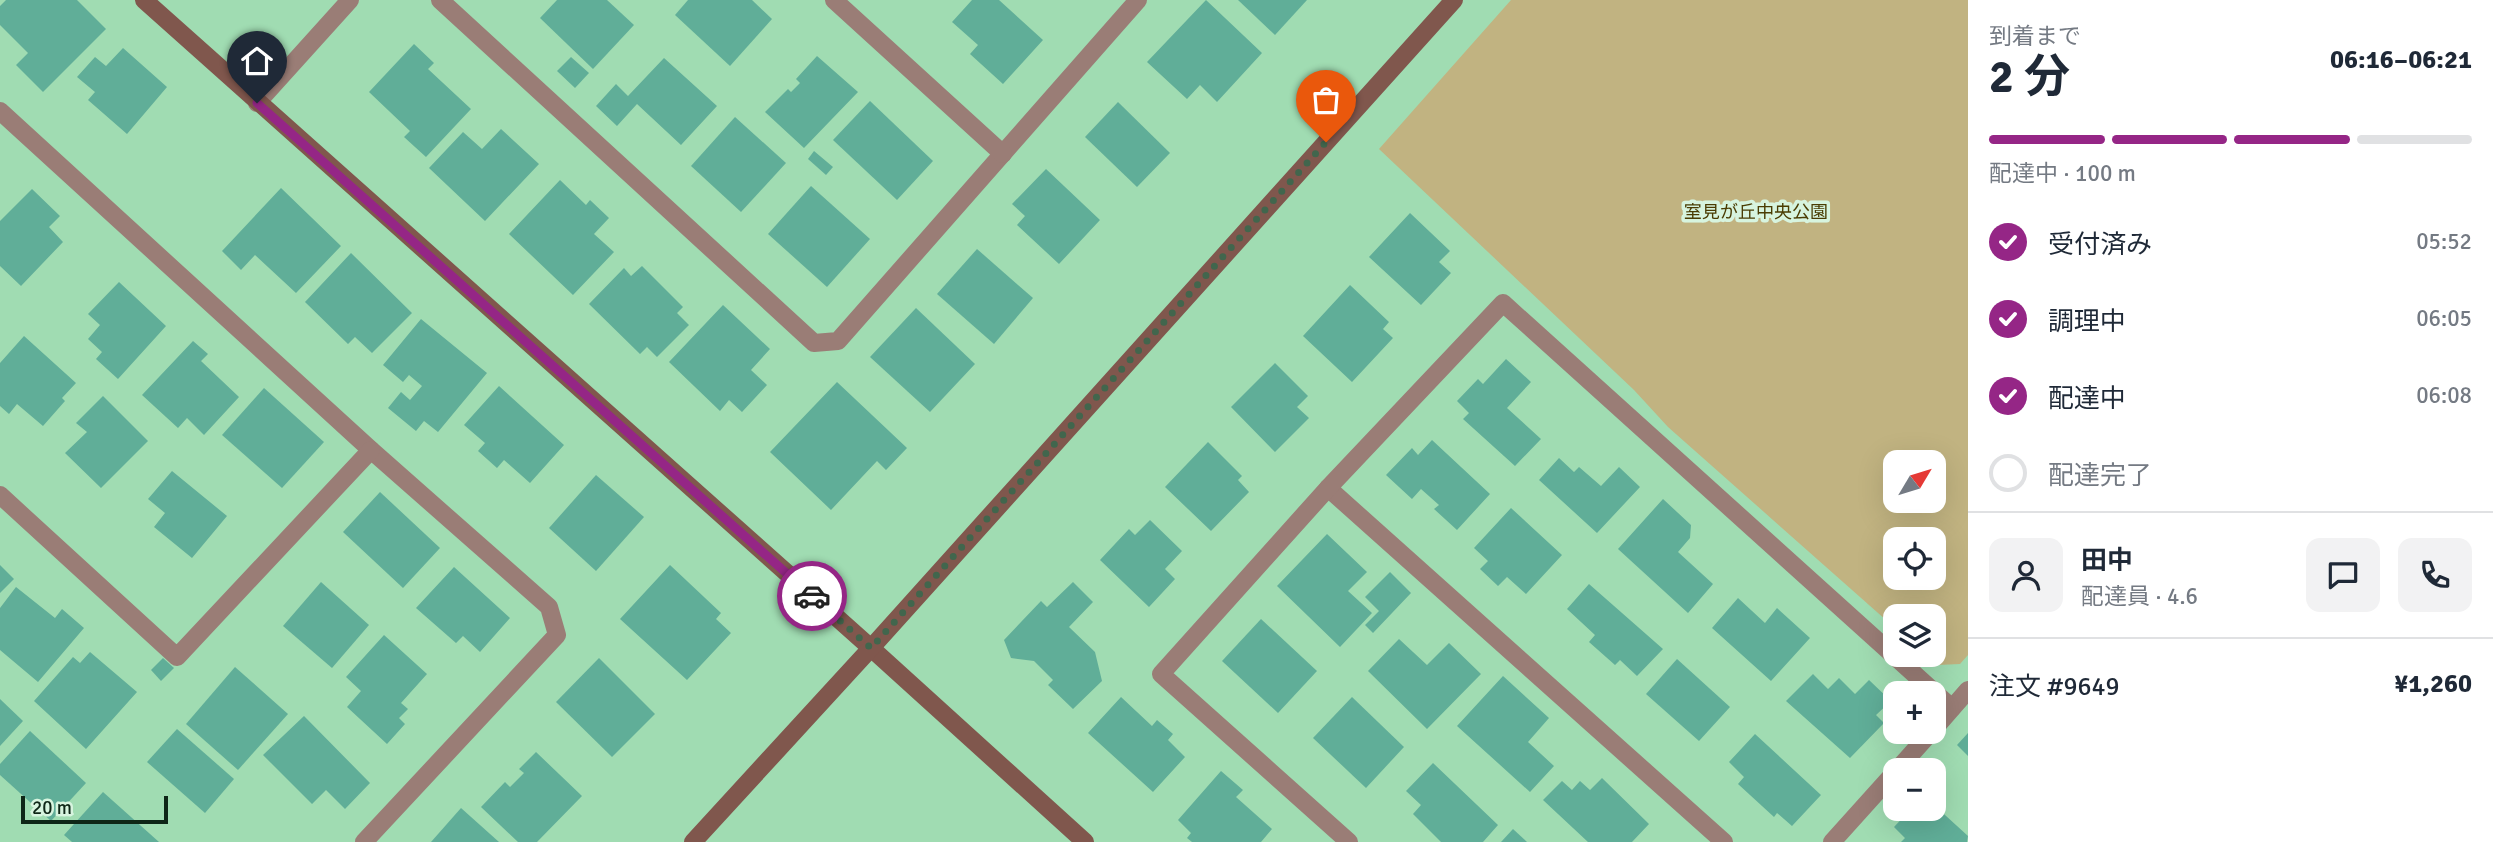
<!DOCTYPE html>
<html lang="ja">
<meta charset="utf-8">
<style>
:root{--surface:#fff;--page:#f2f2f3;--text:#1f2937;--muted:#747a83;--line:#e0e1e3;--accent:#952686}
body{margin:0;font-family:Signika,"Noto Sans JP",sans-serif;background:var(--page);color:var(--text);height:100vh;display:flex;flex-direction:column;font-size:26px;white-space:nowrap}
*{box-sizing:border-box;margin:0}
p{font-size:23px;color:var(--muted)}
.icon{flex:none;width:38px;height:38px;fill:none;stroke:currentColor;stroke-width:2;stroke-linecap:round;stroke-linejoin:round}
.map{position:relative;flex:1;overflow:hidden}
.sheet{display:flex;flex-direction:column;background:var(--surface);width:525px}
.sheet>*{flex:none}
.needle{width:46px;rotate:52deg}
.fabs{position:absolute;left:1883px;top:450px;display:grid;gap:14px}
.fabs a{display:grid;place-items:center;width:63px;height:63px;border-radius:14px;background:var(--surface);box-shadow:0 7px 28px #0002;font-size:35px}
.scale{position:absolute;left:21px;bottom:18px;width:147px;box-sizing:border-box;padding-left:7px;border:4px solid #0e2617;border-top:0;font-size:19px;line-height:24px;white-space:nowrap;color:#0e2617;-webkit-text-stroke:5px #d7f4df;paint-order:stroke}
.pin{position:absolute;display:grid;place-items:center;width:60px;height:60px;color:#fff;margin:-72px -30px;border-radius:50% 50% 50% 0;rotate:-45deg;box-shadow:0 0 7px #0007}
.pin .icon{rotate:45deg}
.courier{position:absolute;display:grid;place-items:center;width:70px;height:70px;margin:-35px;border:5px solid #952686;border-radius:50%;background:#fff;color:#222;box-shadow:0 2px 9px #0007}
.overview em{font-style:normal;font-weight:700}
.overview div{display:flex;flex-direction:column-reverse}
.overview{display:flex;align-items:center;justify-content:space-between;height:119px;padding:0 21px}
h1{font-size:46px;font-weight:700;line-height:52px}
.bar{display:grid;grid-template-columns:repeat(4,1fr);gap:10px 7px;align-content:center;height:84px;padding:0 21px}
.bar i{height:9px;border-radius:5px;background:var(--line)}
.bar .current{background:var(--accent)}
.bar p{grid-column:span 4}
.line{display:flex;align-items:center;gap:18px;padding:0 21px;border-top:2px solid var(--line)}
.line div{flex:1}
.round{display:grid;place-items:center;flex:none;width:74px;height:74px;border-radius:14px;background:var(--page)}
ol{padding:0 21px;list-style:none}
li{display:flex;align-items:center;gap:21px;height:77px}
li p{margin-inline-start:auto}
li .icon{padding:7px;border-radius:50%;background:var(--accent);color:#fff;stroke-width:4}
li:last-child{color:var(--muted)}
li i{width:38px;height:38px;border:4px solid var(--line);border-radius:50%}
main{display:flex;flex:1;min-height:0}
.map>svg:first-child{display:block}
</style>
<main>
<div class="map">
<svg width="1968" height="842" viewBox="0 0 1968 842">
<rect width="100%" height="100%" fill="#a0dcb2"/>
<!-- green -->
<path fill="#c1b381" fill-rule="evenodd" d="M1511 0H1968V655L1960 664 1938 665 1925 655 1934 654V616H1895V628L1668 427 1634 390 1379 149ZM1895 462H1934V500H1895ZM1934 539V578H1895V539Z"/>
<!-- building -->
<g fill="#60ae98">
<polygon points="6,0 77,0 106,29 43,92 16,65 28,53 0,25 0,6"/>
<polygon points="557,0 607,0 634,25 593,69 540,18"/>
<polygon points="688,0 752,0 772,19 730,66 675,15"/>
<polygon points="972,0 999,0 1043,40 1003,84 970,54 978,45 952,22"/>
<polygon points="1206,0 1262,53 1217,102 1200,85 1187,99 1147,62"/>
<polygon points="1238,0 1307,0 1275,35"/>
<polygon points="414,44 434,63 428,69 471,109 426,157 404,137 410,131 369,92"/>
<polygon points="123,48 167,87 127,134 88,100 95,92 77,77 95,57 106,66"/>
<polygon points="817,56 858,92 804,148 765,112 788,89 791,92 800,83 796,79"/>
<polygon points="571,57 589,73 575,88 557,71"/>
<polygon points="664,58 717,106 681,145 637,104 617,126 596,106 616,84 628,96"/>
<polygon points="870,101 933,161 897,200 833,140"/>
<polygon points="1118,102 1170,153 1137,187 1085,137"/>
<polygon points="735,117 786,163 741,212 691,166"/>
<polygon points="501,129 539,164 485,221 429,168 463,132 482,149"/>
<polygon points="814,151 833,167 826,175 808,159"/>
<polygon points="1046,169 1100,220 1059,264 1017,225 1025,216 1012,204"/>
<polygon points="560,180 586,205 590,200 609,218 594,234 614,252 573,295 509,234"/>
<polygon points="811,186 870,239 827,287 768,234"/>
<polygon points="281,188 341,246 296,293 255,255 241,270 222,251"/>
<polygon points="32,189 60,216 49,227 63,242 21,286 0,266 0,221"/>
<polygon points="1410,213 1450,251 1439,262 1451,273 1421,305 1369,257"/>
<polygon points="977,249 1033,298 994,344 937,294"/>
<polygon points="351,253 412,313 372,353 355,337 348,344 305,302"/>
<polygon points="642,266 683,307 677,313 689,325 657,357 647,347 640,354 589,304 624,268 631,276"/>
<polygon points="119,282 166,326 118,379 96,359 102,352 88,339 100,325 88,314"/>
<polygon points="1350,285 1389,322 1383,329 1393,338 1352,382 1303,336"/>
<polygon points="723,305 770,349 751,370 767,385 742,412 729,400 720,411 669,362"/>
<polygon points="916,308 975,364 930,412 870,357"/>
<polygon points="421,319 487,373 438,432 424,421 416,431 388,408 401,392 410,400 422,386 409,375 403,382 383,365"/>
<polygon points="24,336 76,383 62,398 65,401 43,426 17,404 9,414 0,406 0,363"/>
<polygon points="193,341 208,354 201,361 239,397 204,435 187,418 178,428 142,395"/>
<polygon points="1506,359 1531,382 1507,408 1541,439 1515,466 1463,419 1469,413 1457,401 1478,379 1483,384"/>
<polygon points="1275,363 1308,396 1297,407 1309,418 1275,452 1231,407"/>
<polygon points="837,382 907,448 886,470 877,461 831,510 770,452"/>
<polygon points="499,386 564,445 530,483 504,460 497,468 478,451 485,443 464,425"/>
<polygon points="264,388 324,442 282,488 222,435"/>
<polygon points="103,396 148,441 101,488 65,453 87,432 76,423"/>
<polygon points="1432,440 1490,494 1457,530 1434,509 1439,505 1421,489 1412,499 1386,475 1412,448 1418,455"/>
<polygon points="1208,442 1242,476 1238,480 1249,492 1211,531 1165,487"/>
<polygon points="1559,458 1574,472 1579,467 1601,486 1619,467 1640,487 1597,533 1539,480"/>
<polygon points="172,471 227,516 192,558 154,527 165,513 148,499"/>
<polygon points="596,475 644,517 596,571 549,528"/>
<polygon points="380,492 440,548 403,588 343,532"/>
<polygon points="1663,499 1691,525 1690,538 1678,552 1713,584 1688,613 1618,549"/>
<polygon points="1511,508 1562,555 1526,594 1507,577 1498,586 1480,569 1488,561 1474,548"/>
<polygon points="1150,520 1182,551 1165,569 1175,579 1149,607 1100,560 1129,529 1135,535"/>
<polygon points="1327,534 1367,572 1348,591 1372,613 1340,647 1277,586"/>
<polygon points="0,565 14,579 0,593"/>
<polygon points="670,565 721,613 716,619 731,633 687,680 620,619"/>
<polygon points="454,567 510,618 480,652 463,636 456,643 416,608"/>
<polygon points="1390,572 1411,593 1373,633 1365,625 1379,611 1365,597"/>
<polygon points="321,582 369,625 332,668 283,626"/>
<polygon points="1073,582 1093,602 1069,627 1095,652 1102,681 1073,709 1048,685 1053,680 1034,661 1011,658 1004,640 1041,601 1047,607"/>
<polygon points="1589,584 1663,649 1637,676 1620,660 1615,665 1589,642 1595,635 1567,609"/>
<polygon points="16,587 55,618 62,609 84,628 38,682 0,650 0,608"/>
<polygon points="1738,598 1765,623 1777,608 1810,638 1771,681 1712,628"/>
<polygon points="1261,619 1317,671 1278,713 1222,661"/>
<polygon points="384,635 427,674 401,703 408,709 399,718 405,724 387,744 347,707 361,691 346,677"/>
<polygon points="1399,639 1427,665 1449,643 1481,674 1427,729 1368,671"/>
<polygon points="90,652 137,692 86,749 34,701 73,657 80,663"/>
<polygon points="163,658 174,668 161,681 151,670"/>
<polygon points="599,658 655,714 612,757 556,702"/>
<polygon points="1677,659 1730,707 1699,741 1646,694"/>
<polygon points="235,667 288,714 238,770 186,724"/>
<polygon points="1813,674 1828,689 1839,678 1855,694 1869,680 1891,701 1876,715 1884,723 1850,758 1786,701"/>
<polygon points="1503,676 1549,718 1528,742 1554,766 1530,792 1457,726"/>
<polygon points="1121,697 1152,726 1157,720 1173,734 1168,740 1185,757 1153,792 1088,733"/>
<polygon points="1352,697 1404,747 1366,788 1313,738"/>
<polygon points="0,699 23,721 0,746"/>
<polygon points="304,716 370,783 345,809 326,790 312,804 263,755"/>
<polygon points="177,729 234,779 205,813 147,762"/>
<polygon points="30,731 86,783 51,821 0,775 0,764"/>
<polygon points="1968,733 1968,756 1957,745"/>
<polygon points="1755,734 1821,795 1792,826 1777,813 1774,817 1738,784 1744,777 1729,762"/>
<polygon points="536,752 582,796 537,842 518,842 481,807 505,782 510,787 524,773 519,769"/>
<polygon points="1433,763 1498,825 1483,842 1441,842 1413,814 1421,805 1406,791"/>
<polygon points="1221,771 1243,790 1236,797 1272,829 1261,842 1192,842 1187,838 1191,833 1178,820"/>
<polygon points="1602,778 1649,824 1632,842 1588,842 1543,800 1562,781 1572,790 1580,781 1590,790"/>
<polygon points="103,792 159,842 72,842 64,835"/>
<polygon points="1934,805 1968,836 1967,842 1901,842 1905,838 1894,827 1912,808 1934,808"/>
<polygon points="461,808 499,842 431,842"/>
<polygon points="1513,829 1527,842 1501,842"/>
</g>
<g fill="none" stroke-linecap="round" stroke-linejoin="round">
<!-- street -->
<g stroke="#9a7d76" stroke-width="18">
<polyline points="440,0 814,343 838,341 1138,0"/>
<polyline points="834,0 1003,154"/>
<polyline points="257,103 350,0"/>
<polyline points="0,111 371,450 549,607 557,635 364,842"/>
<polyline points="1328,488 1724,842"/>
<polyline points="0,495 177,657 371,450"/>
<polyline points="1934,729 1968,690"/>
<polyline points="1897,770 1931,732"/>
<polyline points="1349,842 1161,674 1328,488 1503,303 1952,708"/>
<polyline points="1832,842 1895,772"/>
</g>
<!-- secondary -->
<g stroke="#80574d" stroke-width="18">
<polyline points="144,0 871,648 1085,842"/>
<polyline points="693,842 871,648 1454,0"/>
</g>
</g>
<g fill="none" stroke-linecap="round" stroke-linejoin="round">
<!-- done -->
<polyline stroke="#41664d" stroke-width="7" stroke-dasharray="0 12.6" points="812,596 871,648 1326,142"/>
<!-- route -->
<polyline stroke="#952686" stroke-width="9" points="257,103 812,596"/>
</g>
<g text-anchor="middle" stroke-width="7" stroke-linejoin="round" paint-order="stroke">
<!-- park labels -->
<g font-size="18" fill="#4a3c03" stroke="#d7f4df">
<text x="1756" y="218">室見が丘中央公園</text>
</g>
</g>
</svg>
<div class="fabs">
<a><svg class="needle" viewBox="-14 -14 28 28"><path d="M0-13l5 13h-10z" fill="#e53935"/><path d="M0 13l5-13h-10z" fill="#747a83"/></svg></a>
<a><svg class="icon" aria-label="locate" viewBox="0 0 24 24"><circle cx="12" cy="12" r="6"/><path d="M12 2v4M12 18v4M2 12h4M18 12h4"/></svg></a>
<a><svg class="icon" aria-label="layers" viewBox="0 0 24 24"><path d="M12 4l9 5-9 5-9-5zM3 14l9 5 9-5"/></svg></a>
<a>+</a>
<a>−</a>
</div>
<div class="scale">20 m</div>
<div class="pin" style="left:1326px;top:142px;background:#ea580c"><svg class="icon" aria-label="bag" viewBox="0 0 24 24"><path d="M5 8h14l-1 12H6zM9 8a3 3 0 0 1 6 0"/></svg></div>
<div class="pin" style="left:257px;top:103px;background:#1f2937"><svg class="icon" aria-label="home" viewBox="0 0 24 24"><path d="M3 11l9-7 9 7M6 9v11h12V9"/></svg></div>
<div class="courier" style="left:812px;top:596px"><svg class="icon" aria-label="car" viewBox="0 0 24 24"><path d="M5 17H2v-5l4-1 3-4h7l3 4 3 1v5h-3M9 17h6M6 11h13"/><circle cx="7" cy="17" r="2"/><circle cx="17" cy="17" r="2"/></svg></div>
</div>
<section class="sheet">
<div class="overview"><div><h1>2 分</h1><p>到着まで</p></div><em>06:16–06:21</em></div>
<div class="bar"><i class="current"></i><i class="current"></i><i class="current"></i><i></i><p>配達中 · 100 m</p></div>
<ol>
<li><svg class="icon" aria-label="check" viewBox="0 0 24 24"><path d="M5 12l5 5 9-10"/></svg>受付済み<p>05:52</p></li>
<li><svg class="icon" aria-label="check" viewBox="0 0 24 24"><path d="M5 12l5 5 9-10"/></svg>調理中<p>06:05</p></li>
<li><svg class="icon" aria-label="check" viewBox="0 0 24 24"><path d="M5 12l5 5 9-10"/></svg>配達中<p>06:08</p></li>
<li><i></i>配達完了</li>
</ol>
<div class="line" style="height:126px"><a class="round"><svg class="icon" aria-label="person" viewBox="0 0 24 24"><circle cx="12" cy="8" r="4"/><path d="M4 21q1-7 8-7t8 7"/></svg></a><div><b>田中</b><p>配達員 · 4.6</p></div><a class="round"><svg class="icon" aria-label="chat" viewBox="0 0 24 24"><path d="M4 5h16v11H9l-5 4z"/></svg></a><a class="round"><svg class="icon" aria-label="phone" viewBox="0 0 24 24"><path d="M5 4h4l2 5-3 2q2 4 5 5l2-3 5 2v4C11 20 4 13 5 4z"/></svg></a></div>
<div class="line" style="height:91px"><div>注文 #9649</div><b>¥1,260</b></div>
</section>
</main>
